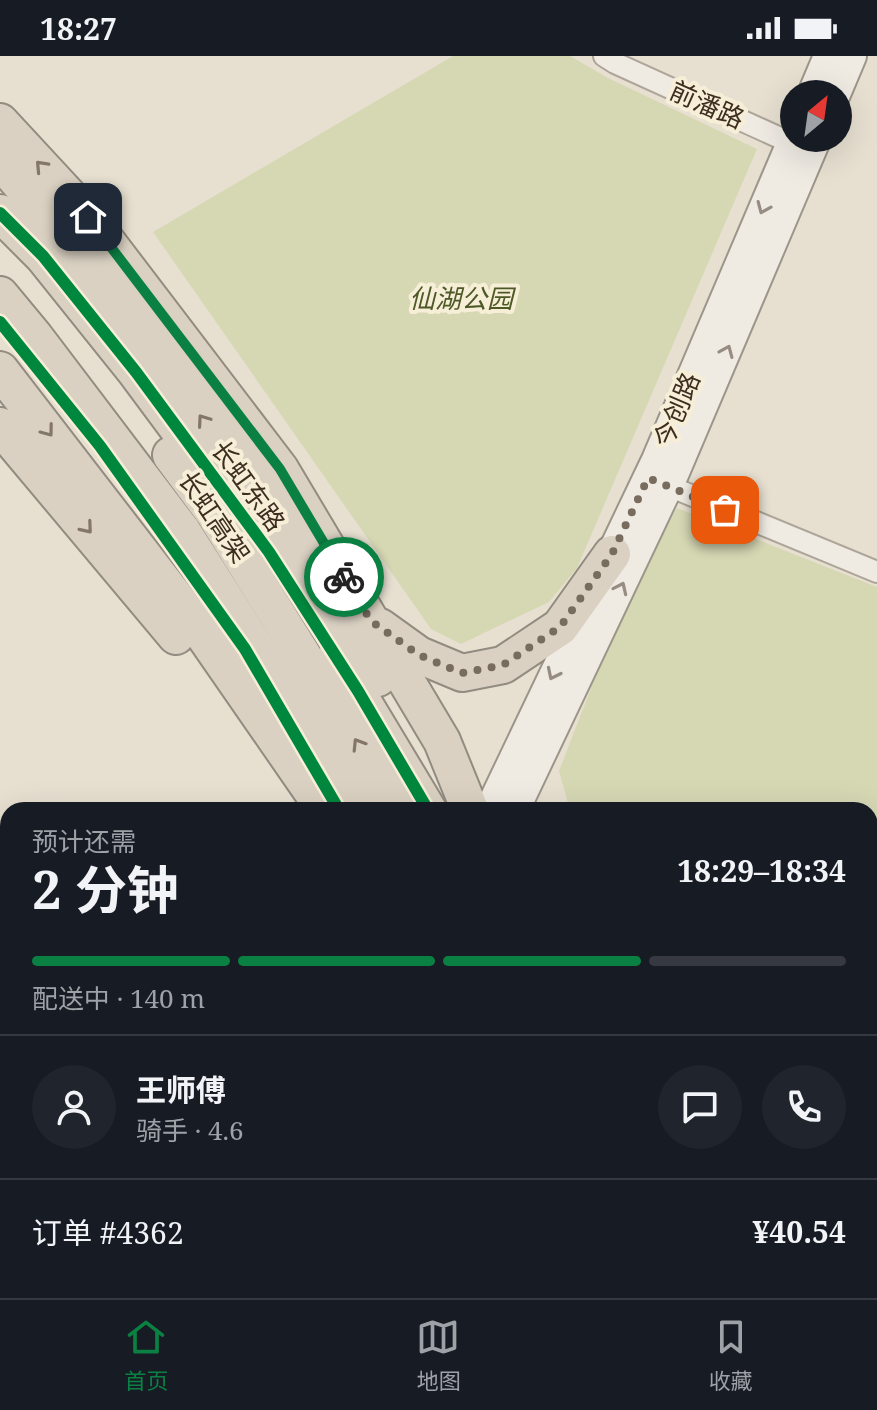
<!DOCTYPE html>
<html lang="zh">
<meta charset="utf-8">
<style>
:root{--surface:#171b24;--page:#20242c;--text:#f1f3f6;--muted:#9ea1a6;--line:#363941;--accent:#0b8043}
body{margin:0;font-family:"Noto Serif","Noto Sans SC",serif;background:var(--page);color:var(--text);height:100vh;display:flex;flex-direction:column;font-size:30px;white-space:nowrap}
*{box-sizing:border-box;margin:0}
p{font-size:26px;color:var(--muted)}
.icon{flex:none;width:44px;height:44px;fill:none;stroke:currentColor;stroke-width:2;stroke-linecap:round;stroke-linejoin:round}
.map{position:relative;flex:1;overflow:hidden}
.details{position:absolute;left:0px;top:746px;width:878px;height:496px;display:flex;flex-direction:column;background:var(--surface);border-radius:24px 24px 0 0;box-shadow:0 8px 32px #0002}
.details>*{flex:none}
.needle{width:52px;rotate:29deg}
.tools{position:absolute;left:780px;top:24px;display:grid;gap:16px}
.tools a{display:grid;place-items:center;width:72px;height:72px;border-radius:50%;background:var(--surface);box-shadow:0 8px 32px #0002;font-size:40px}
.pin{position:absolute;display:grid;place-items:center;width:68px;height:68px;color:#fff;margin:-34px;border-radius:16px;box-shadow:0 4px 12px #0006}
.courier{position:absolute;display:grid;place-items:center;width:80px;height:80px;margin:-40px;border:6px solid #0b8043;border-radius:50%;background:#fff;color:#222;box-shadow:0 2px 10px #0007}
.headline em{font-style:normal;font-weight:700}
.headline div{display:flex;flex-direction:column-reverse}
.headline{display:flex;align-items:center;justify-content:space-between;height:136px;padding:0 32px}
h1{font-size:52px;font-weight:700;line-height:60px}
.bar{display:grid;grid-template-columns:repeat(4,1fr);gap:12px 8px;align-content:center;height:96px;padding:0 32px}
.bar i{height:10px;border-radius:6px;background:var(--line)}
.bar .active{background:var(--accent)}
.bar p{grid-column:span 4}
.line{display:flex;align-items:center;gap:20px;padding:0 32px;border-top:2px solid var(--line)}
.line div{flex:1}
.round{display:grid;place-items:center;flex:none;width:84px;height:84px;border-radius:42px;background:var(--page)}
.status{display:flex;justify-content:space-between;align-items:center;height:56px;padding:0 40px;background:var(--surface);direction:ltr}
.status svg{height:22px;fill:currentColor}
.dock{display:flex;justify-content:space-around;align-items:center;height:112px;border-top:2px solid var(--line);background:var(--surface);font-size:22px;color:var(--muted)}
.dock a{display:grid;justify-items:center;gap:4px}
.dock .active{color:var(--accent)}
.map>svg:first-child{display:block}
</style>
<div class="status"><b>18:27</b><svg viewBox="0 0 49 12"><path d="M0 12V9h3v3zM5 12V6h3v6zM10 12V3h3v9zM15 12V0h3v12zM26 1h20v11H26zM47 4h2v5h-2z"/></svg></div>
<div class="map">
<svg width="877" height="1242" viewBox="0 0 877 1242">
<rect width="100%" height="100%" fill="#e7e0d1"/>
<!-- green -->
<g fill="#d6d7b3">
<polygon points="453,0 570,0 608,22 757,93 577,512 549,546 461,588 431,573 153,176"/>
<polygon points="677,452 877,531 877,1033 870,1038 870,754 570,754 559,715 625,544"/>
</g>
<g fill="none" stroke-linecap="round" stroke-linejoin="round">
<defs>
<g id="street">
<polyline points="604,0 615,7 800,91"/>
<polyline points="659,426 877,516"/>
<polyline points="273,1242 277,1234"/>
</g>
<g id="secondary">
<polyline points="812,38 828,0"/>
<polyline points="836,38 852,0"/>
<polyline points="603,515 656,404 794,80"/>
<polyline points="489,754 585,553"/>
<polyline points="515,754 673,421 817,82"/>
</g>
<g id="highway">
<polyline points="0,66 88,161 280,413 442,685 470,754"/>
<polyline points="0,104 108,230 293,491 378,622"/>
<polyline points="0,157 43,200 136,316 208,413"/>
<polyline points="0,239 34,280 182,475 359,754"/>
<polyline points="0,314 199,572 325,754"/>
<polyline points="0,370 176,580"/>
<polyline points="171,399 214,457 399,754"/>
<polyline points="380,571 419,599 462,617 503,609 560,571 612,498"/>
<polyline points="336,601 428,754"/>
<polyline points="597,1234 600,1242"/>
<polyline points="625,1234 630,1242"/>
<polyline points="661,1234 666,1242"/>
<polyline points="716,1234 721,1242"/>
<polyline points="758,1234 763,1242"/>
<polyline points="792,1234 797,1242"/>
</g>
</defs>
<!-- street casing -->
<use href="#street" stroke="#ada599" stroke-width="24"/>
<!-- secondary casing -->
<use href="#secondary" stroke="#9c958a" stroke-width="32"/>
<!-- highway casing -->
<use href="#highway" stroke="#928b80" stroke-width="40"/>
<!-- street -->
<use href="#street" stroke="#efebe3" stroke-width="20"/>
<!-- secondary -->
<use href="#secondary" stroke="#efebe3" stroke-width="28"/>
<!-- highway -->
<use href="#highway" stroke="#dad1c2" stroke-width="36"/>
<defs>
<g id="cycleway">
<polyline points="0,157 43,200 136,316 269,496 358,635 428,754"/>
<polyline points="0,266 100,390 245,593 339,754"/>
</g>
</defs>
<!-- cycleway casing -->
<use href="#cycleway" stroke="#f7eed8" stroke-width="17"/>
<!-- cycleway -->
<use href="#cycleway" stroke="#00873e" stroke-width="12"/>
</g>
<!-- one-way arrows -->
<defs><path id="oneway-chevron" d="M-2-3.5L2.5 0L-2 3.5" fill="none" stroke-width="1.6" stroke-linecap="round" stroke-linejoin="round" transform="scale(2)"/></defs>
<g stroke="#847769">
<use href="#oneway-chevron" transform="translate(41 110) rotate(-133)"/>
<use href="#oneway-chevron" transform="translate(203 364) rotate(-125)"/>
<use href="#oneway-chevron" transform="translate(48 375) rotate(53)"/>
<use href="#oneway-chevron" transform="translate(87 472) rotate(50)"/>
<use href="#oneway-chevron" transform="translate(358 688) rotate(-122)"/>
</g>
<g stroke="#968c82">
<use href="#oneway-chevron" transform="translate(763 152) rotate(113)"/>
<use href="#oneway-chevron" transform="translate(727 295) rotate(-67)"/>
<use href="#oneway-chevron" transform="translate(621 532) rotate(-65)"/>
<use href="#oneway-chevron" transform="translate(553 618) rotate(116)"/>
</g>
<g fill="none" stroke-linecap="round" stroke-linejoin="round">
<!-- done -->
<polyline stroke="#786c5e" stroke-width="8" stroke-dasharray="0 14.4" points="344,521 371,565 419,599 462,617 503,609 560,571 612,498 648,422 725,454"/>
<!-- route -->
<polyline stroke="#0b8043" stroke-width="10" points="88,161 280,413 344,521"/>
</g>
<g text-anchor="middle" stroke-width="8" stroke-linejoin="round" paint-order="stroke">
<!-- street labels -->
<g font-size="26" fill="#3d2e20" stroke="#f7eed8">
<text transform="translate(707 49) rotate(24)" y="9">前潘路</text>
<text transform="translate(677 354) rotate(-67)" y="9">今创路</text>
<text transform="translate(248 430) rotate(54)" y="9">长虹东路</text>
<text transform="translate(214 461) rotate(56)" y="9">长虹高架</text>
</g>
<!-- park labels -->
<g font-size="26" font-style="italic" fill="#4d5a26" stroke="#f7eed8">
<text x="461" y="252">仙湖公园</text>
</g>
</g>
</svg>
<div class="tools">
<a><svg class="needle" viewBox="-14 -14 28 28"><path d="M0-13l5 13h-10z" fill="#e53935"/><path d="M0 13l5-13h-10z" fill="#9ea1a6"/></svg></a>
</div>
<div class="pin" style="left:725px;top:454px;background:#ea580c"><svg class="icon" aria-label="bag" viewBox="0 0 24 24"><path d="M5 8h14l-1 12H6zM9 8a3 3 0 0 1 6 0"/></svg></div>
<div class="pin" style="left:88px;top:161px;background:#1f2937"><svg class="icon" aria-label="home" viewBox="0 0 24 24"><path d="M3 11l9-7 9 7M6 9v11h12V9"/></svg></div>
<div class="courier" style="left:344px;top:521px"><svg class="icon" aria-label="bike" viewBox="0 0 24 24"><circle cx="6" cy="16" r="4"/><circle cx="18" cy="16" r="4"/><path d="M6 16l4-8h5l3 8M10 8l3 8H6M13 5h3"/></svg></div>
<section class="details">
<div class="headline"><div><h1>2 分钟</h1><p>预计还需</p></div><em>18:29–18:34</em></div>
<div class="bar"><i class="active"></i><i class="active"></i><i class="active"></i><i></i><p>配送中 · 140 m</p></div>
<div class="line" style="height:144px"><a class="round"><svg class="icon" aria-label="person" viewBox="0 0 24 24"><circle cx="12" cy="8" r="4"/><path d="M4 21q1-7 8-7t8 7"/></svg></a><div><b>王师傅</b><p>骑手 · 4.6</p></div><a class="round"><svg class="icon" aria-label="chat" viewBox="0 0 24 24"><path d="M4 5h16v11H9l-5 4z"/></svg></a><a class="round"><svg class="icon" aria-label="phone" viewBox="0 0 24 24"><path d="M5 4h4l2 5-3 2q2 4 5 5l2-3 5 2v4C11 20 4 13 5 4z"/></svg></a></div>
<div class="line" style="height:104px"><div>订单 #4362</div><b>¥40.54</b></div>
</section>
</div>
<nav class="dock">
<a class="active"><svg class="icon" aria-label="home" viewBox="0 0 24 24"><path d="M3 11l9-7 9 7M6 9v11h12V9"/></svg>首页</a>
<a><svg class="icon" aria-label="map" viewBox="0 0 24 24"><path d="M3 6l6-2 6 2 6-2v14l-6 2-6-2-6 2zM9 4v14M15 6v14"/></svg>地图</a>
<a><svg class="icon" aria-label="saved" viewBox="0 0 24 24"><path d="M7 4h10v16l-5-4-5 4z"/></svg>收藏</a>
</nav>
